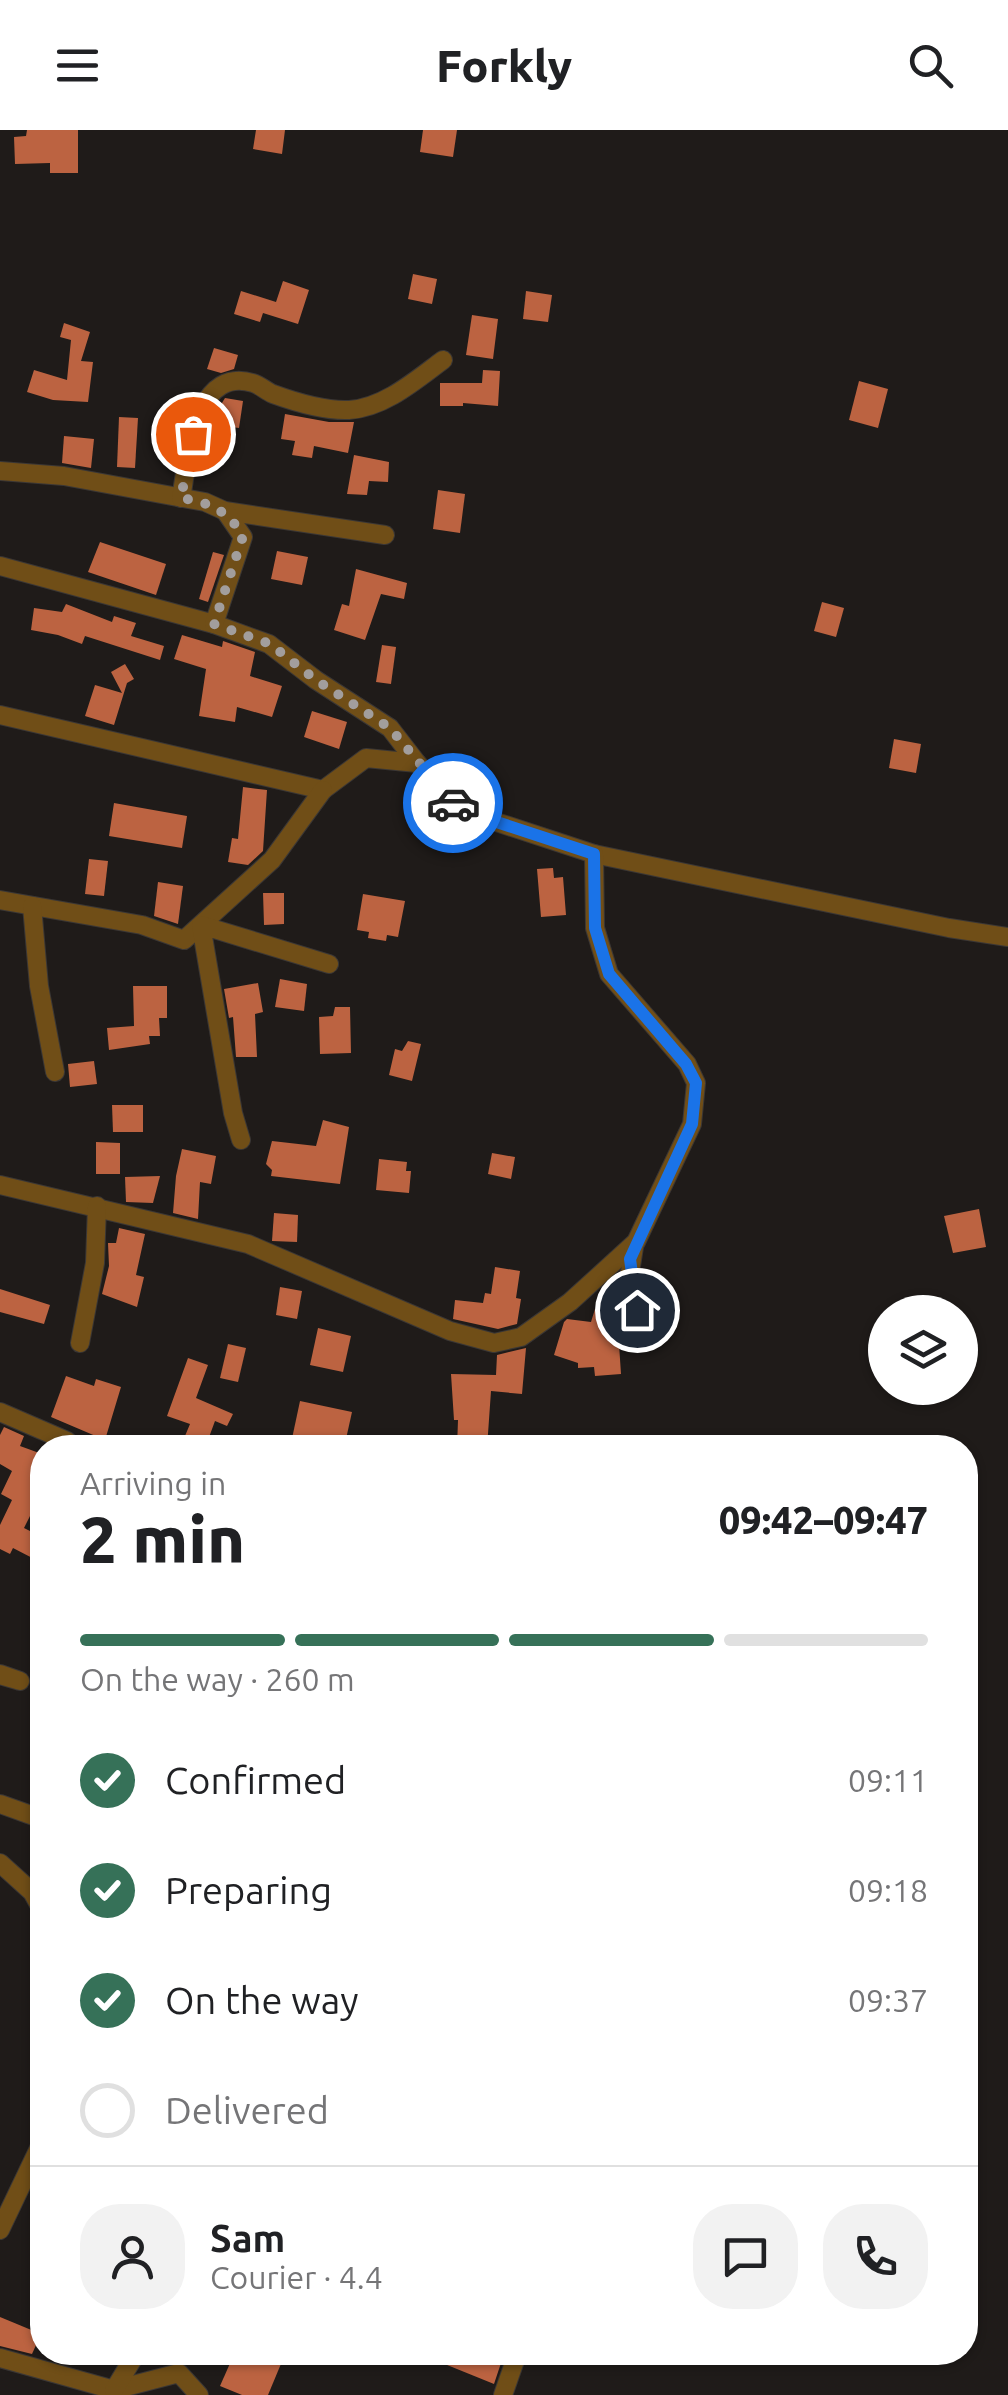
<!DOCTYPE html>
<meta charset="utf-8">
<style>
:root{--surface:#fff;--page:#f2f2f2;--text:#202124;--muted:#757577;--line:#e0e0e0;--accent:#367158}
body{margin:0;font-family:Ubuntu,sans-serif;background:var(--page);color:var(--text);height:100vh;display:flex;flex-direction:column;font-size:38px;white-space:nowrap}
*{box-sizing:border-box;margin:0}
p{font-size:32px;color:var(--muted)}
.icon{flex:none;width:55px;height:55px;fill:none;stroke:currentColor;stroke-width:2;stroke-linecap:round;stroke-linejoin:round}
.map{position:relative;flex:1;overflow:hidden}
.drawer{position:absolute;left:30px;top:1305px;width:948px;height:930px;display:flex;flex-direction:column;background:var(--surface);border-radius:40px;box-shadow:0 2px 8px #0004}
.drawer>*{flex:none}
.tools{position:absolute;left:868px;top:1165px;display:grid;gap:20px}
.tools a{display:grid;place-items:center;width:110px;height:110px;border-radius:50%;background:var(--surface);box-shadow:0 2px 8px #0004;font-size:50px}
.pin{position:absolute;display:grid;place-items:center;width:85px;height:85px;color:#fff;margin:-42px;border:5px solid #fff;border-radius:50%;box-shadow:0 2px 10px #0007}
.courier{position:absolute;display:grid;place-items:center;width:100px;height:100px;margin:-50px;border:8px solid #1a73e8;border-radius:50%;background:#fff;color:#222;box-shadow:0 2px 12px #0007}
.head em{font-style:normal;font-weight:800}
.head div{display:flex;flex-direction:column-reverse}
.head{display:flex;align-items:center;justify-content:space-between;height:170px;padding:0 50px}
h1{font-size:65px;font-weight:800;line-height:75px}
.bar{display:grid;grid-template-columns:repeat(4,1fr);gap:15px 10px;align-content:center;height:120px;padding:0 50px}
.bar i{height:12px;border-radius:8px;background:var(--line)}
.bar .current{background:var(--accent)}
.bar p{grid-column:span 4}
.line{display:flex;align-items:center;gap:25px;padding:0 50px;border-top:2px solid var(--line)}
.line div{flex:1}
.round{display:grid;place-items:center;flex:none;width:105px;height:105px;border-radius:40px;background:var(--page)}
ol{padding:0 50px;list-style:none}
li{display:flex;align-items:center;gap:30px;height:110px}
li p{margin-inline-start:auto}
li .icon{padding:10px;border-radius:50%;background:var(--accent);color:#fff;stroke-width:4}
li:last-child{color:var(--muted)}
li i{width:55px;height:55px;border:5px solid var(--line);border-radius:50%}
header{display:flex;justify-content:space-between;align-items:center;height:130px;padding:0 50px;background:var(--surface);font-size:45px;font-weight:800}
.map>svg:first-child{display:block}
</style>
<header><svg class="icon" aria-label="menu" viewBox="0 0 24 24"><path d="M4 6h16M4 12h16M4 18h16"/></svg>Forkly<svg class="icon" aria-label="search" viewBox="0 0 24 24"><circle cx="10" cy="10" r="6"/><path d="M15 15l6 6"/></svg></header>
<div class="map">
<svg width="1008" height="2265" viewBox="0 0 1008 2265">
<rect width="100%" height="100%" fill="#1f1b19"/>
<!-- building -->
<g fill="#bc6341">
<polygon points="27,0 78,0 78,43 50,43 50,33 15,34 14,7 26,6"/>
<polygon points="256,0 285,0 282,24 253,19"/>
<polygon points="423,0 457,0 453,27 420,22"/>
<polygon points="413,144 437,149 432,174 408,169"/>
<polygon points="283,151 309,160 298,194 263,183 260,192 234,184 241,161 276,172"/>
<polygon points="526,161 552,165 548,192 523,189"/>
<polygon points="472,185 498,189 493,229 466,225"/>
<polygon points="64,193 90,202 81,231 93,232 88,272 53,270 27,262 34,240 67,250 71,210 60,207"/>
<polygon points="214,218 238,225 234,239 221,243 207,239"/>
<polygon points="483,240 500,241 498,276 463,273 463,276 440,276 440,253 482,253"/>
<polygon points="859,251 888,259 878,298 849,290"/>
<polygon points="225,268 243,271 239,298 209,294"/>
<polygon points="285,284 329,292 354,292 348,323 314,316 312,328 292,325 295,311 281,309"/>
<polygon points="119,287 138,288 135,338 117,337"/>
<polygon points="64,306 94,309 91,338 62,333"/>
<polygon points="354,325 389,332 388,352 369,351 367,365 347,364"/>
<polygon points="438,360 465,364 460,403 433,399"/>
<polygon points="100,412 166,434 156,465 88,442"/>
<polygon points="277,421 308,427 302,455 271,449"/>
<polygon points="213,422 224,425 208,472 199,469"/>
<polygon points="356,439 407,453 404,469 381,464 365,510 334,500 342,474 349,476"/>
<polygon points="822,472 844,478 836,507 814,501"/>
<polygon points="66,474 112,492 114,486 136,493 131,506 164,516 160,530 85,506 82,514 58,505 31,500 34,478 62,482"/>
<polygon points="182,505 222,517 223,511 255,522 250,546 282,556 272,587 237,577 235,592 199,586 206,539 174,529"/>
<polygon points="382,515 396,517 391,554 376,552"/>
<polygon points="125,534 134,549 127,553 114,595 85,586 95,555 122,563 111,542"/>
<polygon points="312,581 347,592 339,619 304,607"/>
<polygon points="894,609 921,614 916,643 889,638"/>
<polygon points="243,657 267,660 263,721 248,735 228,732 232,708 238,709"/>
<polygon points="114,673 187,686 182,718 109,706"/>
<polygon points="89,729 108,731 104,766 85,764"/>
<polygon points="553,738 554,748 563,747 566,785 541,787 537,739"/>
<polygon points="158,752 183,756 178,794 154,786"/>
<polygon points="263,763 284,763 284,794 264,795"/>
<polygon points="363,764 405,771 398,807 387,805 386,811 368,808 369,802 357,800"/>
<polygon points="280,849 307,854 304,881 275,877"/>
<polygon points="258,853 263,882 255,884 257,927 236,927 233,887 229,888 224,859"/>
<polygon points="133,856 167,856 167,888 159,888 160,906 149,906 150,914 109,920 107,898 134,896"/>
<polygon points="335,877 350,877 351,923 320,924 319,887 333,886"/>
<polygon points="408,911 421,914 412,951 389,945 395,919 402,921"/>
<polygon points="94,931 97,954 70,957 68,934"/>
<polygon points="112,975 143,975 143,1002 113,1002"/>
<polygon points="323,990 349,997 340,1054 271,1046 272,1040 266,1034 272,1011 316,1016"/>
<polygon points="96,1012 120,1013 120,1044 96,1044"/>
<polygon points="182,1019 216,1026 211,1054 200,1052 198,1089 173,1083 176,1046"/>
<polygon points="492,1023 515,1027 511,1049 488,1044"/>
<polygon points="379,1029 407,1032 406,1041 411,1041 409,1063 376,1060"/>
<polygon points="160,1046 153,1073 126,1072 125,1047"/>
<polygon points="979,1079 986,1117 953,1123 944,1086"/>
<polygon points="274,1083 298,1085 297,1112 272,1111"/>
<polygon points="119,1098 145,1104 136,1145 144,1147 137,1177 102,1164 109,1136 108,1113 116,1113"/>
<polygon points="495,1137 520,1141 516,1168 521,1169 517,1194 498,1199 453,1189 455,1170 483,1173 485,1163 491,1164"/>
<polygon points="280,1157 302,1161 297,1189 276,1185"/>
<polygon points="0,1159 50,1175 44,1194 0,1182"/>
<polygon points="595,1179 625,1186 622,1214 619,1214 621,1244 595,1246 594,1237 578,1238 578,1233 554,1225 564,1192 567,1189 591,1192"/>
<polygon points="318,1198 351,1206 343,1242 310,1235"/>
<polygon points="228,1214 246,1218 238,1252 220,1248"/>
<polygon points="526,1218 522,1264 491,1261 487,1318 457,1318 458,1290 454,1290 451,1244 496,1245 497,1225"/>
<polygon points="188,1228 208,1235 196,1268 233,1284 227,1296 215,1291 205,1318 180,1318 190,1294 167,1286"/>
<polygon points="66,1246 94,1256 96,1249 121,1257 105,1310 51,1287"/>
<polygon points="300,1271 352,1282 344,1318 290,1318"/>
<polygon points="4,1297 24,1306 20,1316 42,1324 32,1357 42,1362 24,1398 42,1407 42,1433 13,1418 10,1424 0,1419 0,1395 12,1370 1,1364 12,1341 0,1334 0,1305"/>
<polygon points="0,2187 41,2204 32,2224 0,2216"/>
<polygon points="235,2222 267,2222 283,2229 268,2265 242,2265 220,2256"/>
<polygon points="415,2222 490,2222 503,2227 494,2254"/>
</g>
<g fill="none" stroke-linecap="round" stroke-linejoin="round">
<defs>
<g id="minor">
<polyline points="0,341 64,346 205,372 225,381 385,405"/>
<path d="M181 368C188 331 193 235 253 253 260 255 266 261 273 264 295 272 325 281 349 280 384 278 416 250 443 230"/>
<polyline points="0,436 214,494 269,514 316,550 390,598 417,633"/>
<polyline points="214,494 243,407 225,381"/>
<polyline points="0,585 323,660 366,628 417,633 460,680 594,724 949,798 1008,807"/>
<polyline points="0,770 142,795 184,810 272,730 323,660"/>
<polyline points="32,776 39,856 55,942"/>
<polyline points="241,1010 233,983 201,795 329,834"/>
<polyline points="0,1055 248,1114 450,1201 494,1213 521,1207 570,1172 636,1112 692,994 696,953 687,934 609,844 595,798 594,724"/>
<polyline points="634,1117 630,1142 637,1179"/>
<polyline points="80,1213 95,1133 97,1076"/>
<polyline points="0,1282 67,1311 75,1318"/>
<polyline points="0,1544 20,1551 0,1545"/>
<polyline points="0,1674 42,1689"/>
<polyline points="0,1733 32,1762 42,1780"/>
<polyline points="0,2100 42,2012"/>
<polyline points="0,2228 114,2260 179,2243 199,2265"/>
<polyline points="114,2260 137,2222"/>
<polyline points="503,2265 518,2222"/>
</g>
</defs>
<!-- minor casing -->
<use href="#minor" stroke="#3b3735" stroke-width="20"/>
<!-- minor -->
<use href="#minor" stroke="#704e17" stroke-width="18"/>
</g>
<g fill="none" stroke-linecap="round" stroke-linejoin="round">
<!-- done -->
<path stroke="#a29e9d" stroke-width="10" stroke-dasharray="0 18" d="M193 304 181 368C211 373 227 380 243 406L214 494 270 514 316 550 390 598 453 673"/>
<!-- route -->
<polyline stroke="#1a73e8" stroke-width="12" points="453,673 460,680 594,724 595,798 609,844 686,934 696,953 692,994 630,1129 637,1180"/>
</g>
</svg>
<div class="tools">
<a><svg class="icon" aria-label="layers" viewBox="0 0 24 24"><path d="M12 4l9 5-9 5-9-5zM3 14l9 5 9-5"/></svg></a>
</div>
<div class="pin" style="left:193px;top:304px;background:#ea580c"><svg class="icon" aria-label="bag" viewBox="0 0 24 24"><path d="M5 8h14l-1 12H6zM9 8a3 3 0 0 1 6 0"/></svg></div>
<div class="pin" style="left:637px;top:1180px;background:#1f2937"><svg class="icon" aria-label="home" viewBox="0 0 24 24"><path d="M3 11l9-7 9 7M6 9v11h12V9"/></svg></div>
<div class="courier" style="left:453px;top:673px"><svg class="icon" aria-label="car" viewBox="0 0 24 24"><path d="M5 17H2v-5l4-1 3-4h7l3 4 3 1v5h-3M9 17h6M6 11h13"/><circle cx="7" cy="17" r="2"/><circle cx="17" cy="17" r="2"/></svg></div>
<section class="drawer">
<div class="head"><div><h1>2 min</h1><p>Arriving in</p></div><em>09:42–09:47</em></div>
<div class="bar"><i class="current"></i><i class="current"></i><i class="current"></i><i></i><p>On the way · 260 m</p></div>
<ol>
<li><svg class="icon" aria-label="check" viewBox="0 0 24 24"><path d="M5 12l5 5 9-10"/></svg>Confirmed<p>09:11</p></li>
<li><svg class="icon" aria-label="check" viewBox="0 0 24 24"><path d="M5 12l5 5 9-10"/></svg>Preparing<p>09:18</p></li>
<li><svg class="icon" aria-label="check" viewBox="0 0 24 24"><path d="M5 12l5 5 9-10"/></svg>On the way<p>09:37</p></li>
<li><i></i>Delivered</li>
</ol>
<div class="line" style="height:180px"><a class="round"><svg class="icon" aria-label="person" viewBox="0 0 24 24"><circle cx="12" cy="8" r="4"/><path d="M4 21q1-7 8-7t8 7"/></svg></a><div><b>Sam</b><p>Courier · 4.4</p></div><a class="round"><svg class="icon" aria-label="chat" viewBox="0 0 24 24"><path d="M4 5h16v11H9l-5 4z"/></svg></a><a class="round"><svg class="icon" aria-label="phone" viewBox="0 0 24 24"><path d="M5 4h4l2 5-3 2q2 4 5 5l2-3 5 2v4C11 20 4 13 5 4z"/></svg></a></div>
</section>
</div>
